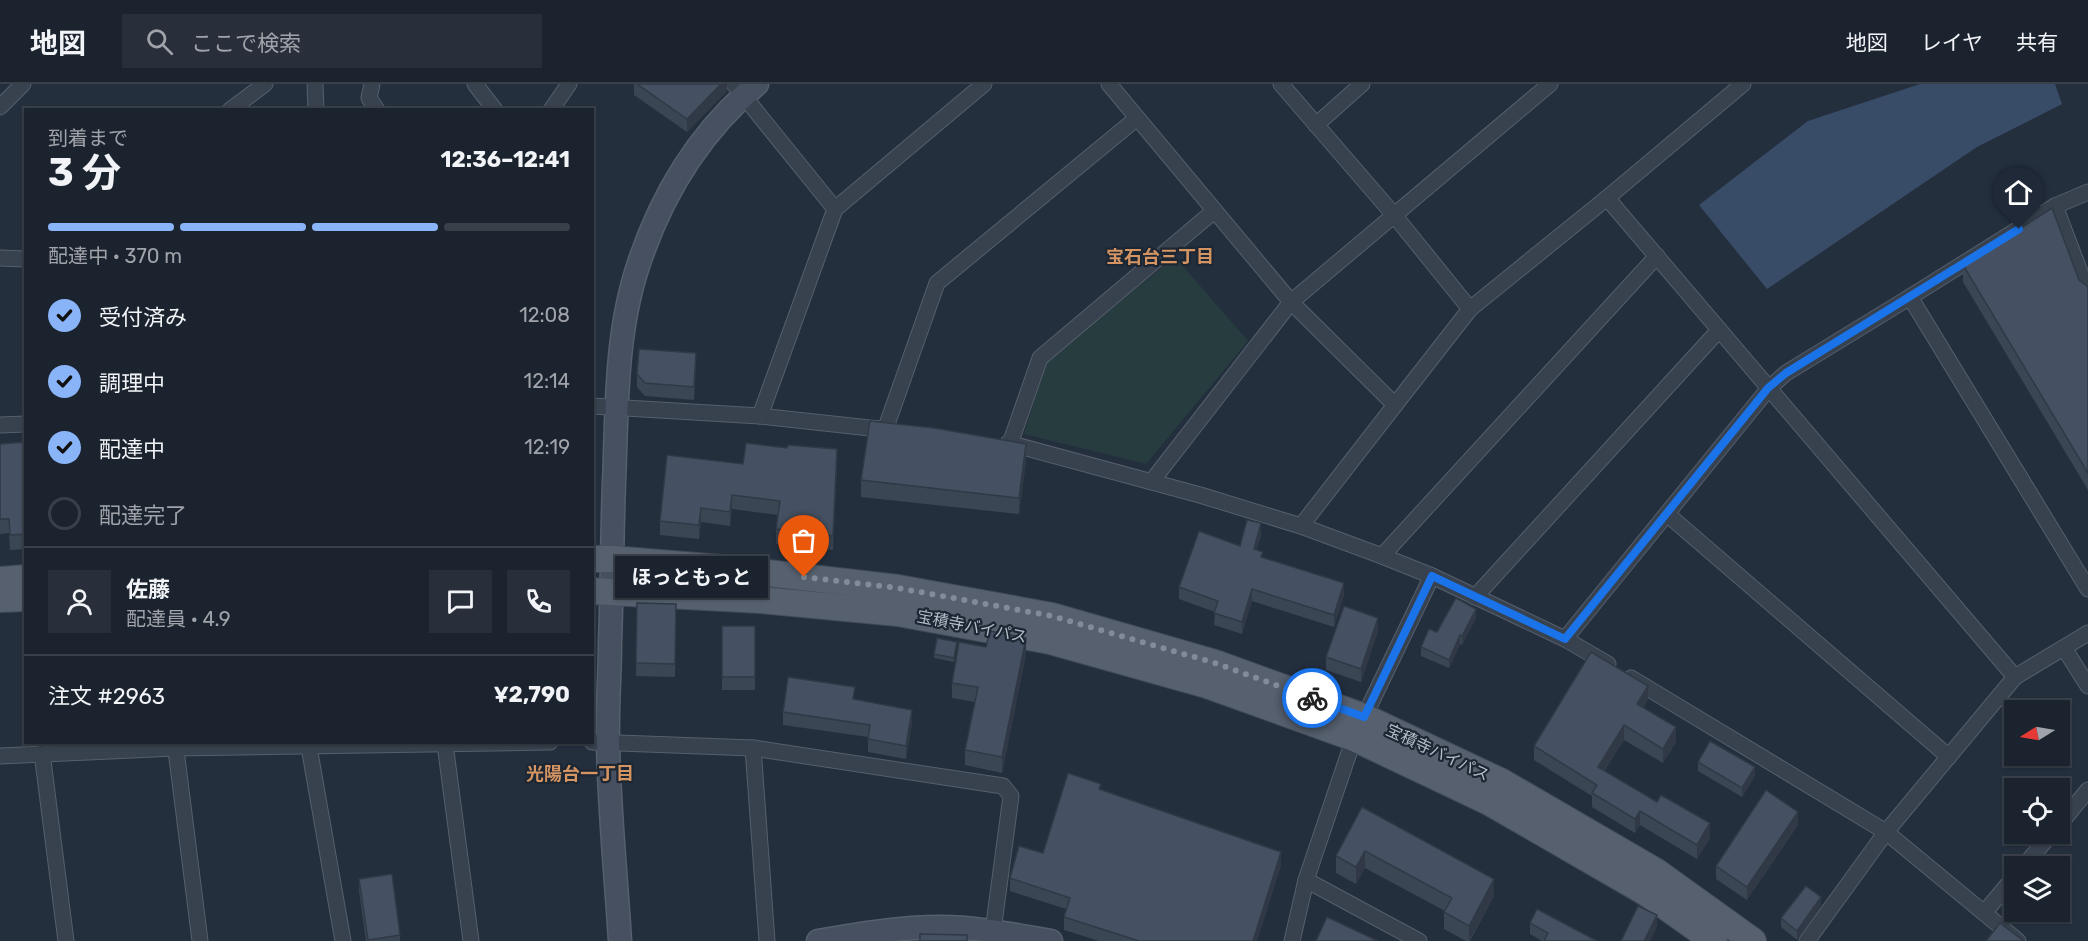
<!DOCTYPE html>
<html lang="ja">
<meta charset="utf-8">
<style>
:root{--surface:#1b232e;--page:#282f3a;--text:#f1f3f6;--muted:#a0a4aa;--line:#39404a;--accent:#8ab4f8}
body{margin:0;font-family:Rubik,"Noto Sans JP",sans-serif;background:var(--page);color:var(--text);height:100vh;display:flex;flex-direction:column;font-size:22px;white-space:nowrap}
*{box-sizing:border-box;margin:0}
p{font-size:20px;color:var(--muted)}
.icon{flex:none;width:33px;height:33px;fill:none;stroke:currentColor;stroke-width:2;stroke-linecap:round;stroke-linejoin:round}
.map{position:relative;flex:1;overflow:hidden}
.details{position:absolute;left:24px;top:24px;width:570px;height:636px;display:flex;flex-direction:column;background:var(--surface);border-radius:0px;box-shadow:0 2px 4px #0004,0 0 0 2px var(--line)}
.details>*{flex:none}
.needle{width:39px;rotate:259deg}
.fabs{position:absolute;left:2004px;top:616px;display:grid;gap:12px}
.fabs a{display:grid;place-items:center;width:66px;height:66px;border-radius:0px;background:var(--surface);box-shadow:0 2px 4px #0004,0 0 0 2px var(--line);font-size:30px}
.pin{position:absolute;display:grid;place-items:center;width:51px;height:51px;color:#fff;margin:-62px -26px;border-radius:50% 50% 50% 0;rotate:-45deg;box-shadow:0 0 6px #0007}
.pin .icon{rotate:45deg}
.courier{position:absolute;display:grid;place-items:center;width:60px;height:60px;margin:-30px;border:4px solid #1a73e8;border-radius:50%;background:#fff;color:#222;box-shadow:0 2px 8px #0007}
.bubble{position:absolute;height:42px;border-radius:0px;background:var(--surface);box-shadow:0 2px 4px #0004,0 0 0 2px var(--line);font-size:20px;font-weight:700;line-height:42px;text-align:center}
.summary em{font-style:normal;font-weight:700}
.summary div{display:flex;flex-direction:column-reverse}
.summary{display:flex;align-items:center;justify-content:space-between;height:102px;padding:0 24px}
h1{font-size:39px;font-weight:700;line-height:45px}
.bar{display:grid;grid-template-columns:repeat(4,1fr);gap:9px 6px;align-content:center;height:72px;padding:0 24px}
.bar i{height:8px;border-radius:4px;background:var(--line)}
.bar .on{background:var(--accent)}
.bar p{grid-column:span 4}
.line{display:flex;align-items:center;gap:15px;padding:0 24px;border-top:2px solid var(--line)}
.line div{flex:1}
.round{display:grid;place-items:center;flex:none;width:63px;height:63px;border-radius:0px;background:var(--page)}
ol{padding:0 24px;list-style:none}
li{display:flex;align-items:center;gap:18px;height:66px}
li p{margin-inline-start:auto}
li .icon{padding:6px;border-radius:50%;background:var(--accent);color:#111;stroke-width:4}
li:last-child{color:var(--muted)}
li i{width:33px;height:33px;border:3px solid var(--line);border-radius:50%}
header{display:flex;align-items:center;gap:36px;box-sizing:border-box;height:84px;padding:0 30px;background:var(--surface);border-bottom:2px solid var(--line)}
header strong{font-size:28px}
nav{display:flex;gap:33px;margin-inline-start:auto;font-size:21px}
.search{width:420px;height:54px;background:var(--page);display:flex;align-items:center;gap:15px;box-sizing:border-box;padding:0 21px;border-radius:0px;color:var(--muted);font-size:22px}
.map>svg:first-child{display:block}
</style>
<header>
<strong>地図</strong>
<div class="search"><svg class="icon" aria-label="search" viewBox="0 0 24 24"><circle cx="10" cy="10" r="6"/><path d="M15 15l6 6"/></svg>ここで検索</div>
<nav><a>地図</a><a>レイヤ</a><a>共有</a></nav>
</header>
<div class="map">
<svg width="2088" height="857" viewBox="0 0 2088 857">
<rect width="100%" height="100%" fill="#242f3e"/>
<!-- green -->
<polygon fill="#263c3f" points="1175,173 1248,257 1146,380 1024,350 1047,277"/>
<!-- water -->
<polygon fill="#394c67" points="1920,0 2055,0 2062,20 1977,63 1767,205 1699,121 1808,37"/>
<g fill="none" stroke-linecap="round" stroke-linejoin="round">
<defs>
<g id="street">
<polyline points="315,0 316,26"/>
<polyline points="372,0 369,14 377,26"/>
<polyline points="475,0 495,26"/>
<polyline points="734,0 835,125"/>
<polyline points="1109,0 1291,218 1395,321 1301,442"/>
<polyline points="1281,0 1394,131 1470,225"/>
<polyline points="0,23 23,0"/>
<polyline points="230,26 265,0"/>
<polyline points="551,26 569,0"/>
<polyline points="1316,41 1362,0"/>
<polyline points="1607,114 2015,593"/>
<polyline points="2055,122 2088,209"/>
<polyline points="0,174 26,175"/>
<polyline points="1910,213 2088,505"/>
<polyline points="1395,321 1470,225 1607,114 1743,0"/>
<polyline points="592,322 760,332 888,346"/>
<polyline points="760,332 835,125 984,0"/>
<polyline points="0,341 26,340"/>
<polyline points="885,346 937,199 1137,34"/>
<polyline points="1008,359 1200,411 1301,442 1382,472 1432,492 1565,555 1608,580"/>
<polyline points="1010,360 1040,274 1214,127"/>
<polyline points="1152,397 1291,218 1550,0"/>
<polyline points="1667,430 1949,673"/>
<polyline points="1382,472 1657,172"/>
<polyline points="1475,513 1719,246"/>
<polyline points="1565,555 1769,304 1786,289 1910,213 2055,122 2088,108"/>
<polyline points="2064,564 2088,602"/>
<polyline points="1631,594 1886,748 2018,857"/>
<polyline points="175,658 200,857"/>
<polyline points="592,658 753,664 1003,702 1011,712 993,847"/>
<polyline points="445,660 471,857"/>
<polyline points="309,663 343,857"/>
<polyline points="753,664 767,857"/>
<polyline points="42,669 66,857"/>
<polyline points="0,672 176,664 550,658"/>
<polyline points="2060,740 2088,706"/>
<polyline points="2023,783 2051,750"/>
<polyline points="1306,796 1419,857"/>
<polyline points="1984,829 2014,793"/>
<polyline points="1292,857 1306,796 1354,654 1432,492"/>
<polyline points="1807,857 1886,748 2015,593 2088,549"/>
</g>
<g id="secondary">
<path d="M620 857C616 791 609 724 608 658 607 625 610 591 610 558 612 505 612 452 614 399 617 327 615 249 639 179 662 110 701 47 757 0"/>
<path d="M818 857C859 850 900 843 941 843 978 843 1015 851 1051 857"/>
</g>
<g id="primary">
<polyline points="592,475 611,475 733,485 898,504 1052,532 1215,579 1364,633 1502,698 1657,788 1753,857"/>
<polyline points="0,496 26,494"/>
<polyline points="592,507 761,516 898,529 1050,557 1207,601 1354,654 1489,718 1645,808 1714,857"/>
<polyline points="0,515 26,514"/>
</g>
</defs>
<!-- street casing -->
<use href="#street" stroke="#565f6c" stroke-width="17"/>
<!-- secondary casing -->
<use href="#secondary" stroke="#565f6c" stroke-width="25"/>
<!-- primary casing -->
<use href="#primary" stroke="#414a57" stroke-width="28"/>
<!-- street -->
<use href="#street" stroke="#38414e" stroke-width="15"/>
<!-- secondary -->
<use href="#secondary" stroke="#465061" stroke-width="22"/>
<!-- primary -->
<use href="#primary" stroke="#56606e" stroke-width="26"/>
</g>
<!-- wall -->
<g fill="#3b4654">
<polygon points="634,0 727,0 727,7 687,48 634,11"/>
<polygon points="1963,181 2079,196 2088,204 2088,406 1963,198"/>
<polygon points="696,282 694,316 645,312 637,303 637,290"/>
<polygon points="26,358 26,465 10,466 9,449 0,450 0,360"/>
<polygon points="1026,377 1019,430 861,413 861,396"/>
<polygon points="837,379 833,466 776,460 776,445 778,431 732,425 730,442 701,438 699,455 660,451 660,437 743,380"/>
<polygon points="1261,451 1257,466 1263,474 1344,511 1334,543 1252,517 1242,550 1214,541 1215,528 1179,515 1179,503 1240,462"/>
<polygon points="637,519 676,520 675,593 636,592"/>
<polygon points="1476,534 1462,561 1460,560 1449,584 1421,572 1421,563 1437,548"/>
<rect x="722" y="542" width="33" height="64"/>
<polygon points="1378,547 1361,598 1326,586 1326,573"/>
<polygon points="957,562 954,578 934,574 934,570"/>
<polygon points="1026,570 1002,689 965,681 965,666 975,618 952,614 952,599"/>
<polygon points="855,615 912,639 906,675 868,668 868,653 783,641 783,628"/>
<polygon points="1648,616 1643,624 1676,658 1663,679 1624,656 1604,687 1710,754 1697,775 1640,741 1635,749 1592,723 1592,712 1534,676 1534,662"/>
<polygon points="1698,678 1755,692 1742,713 1698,687"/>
<polygon points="1101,705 1281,781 1257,857 1099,857 1064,846 1064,833 1066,825 1010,807 1010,794 1043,769"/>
<polygon points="1362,723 1494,812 1470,857 1466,857 1444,845 1444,828 1445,827 1365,784 1356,800 1336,789 1336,772"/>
<polygon points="1798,741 1747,816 1716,795 1716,782"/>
<polygon points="359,795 400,851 400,857 366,857 359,807"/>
<polygon points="1821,822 1797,856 1781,843 1781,834"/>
<polygon points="1530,839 1597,857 1542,857 1530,850"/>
</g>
<!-- shaded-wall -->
<g fill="#303945">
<polygon points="721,0 727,0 727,7 687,48 687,35"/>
<polygon points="696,269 696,282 694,316 694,303"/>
<polygon points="1026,360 1026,377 1019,430 1019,414"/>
<polygon points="837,365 837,379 833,466 833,452"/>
<polygon points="732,411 732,425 730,442 730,428"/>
<polygon points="701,424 701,438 699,455 699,441"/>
<polygon points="1261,439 1261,451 1254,477 1254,465"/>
<polygon points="1344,499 1344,511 1334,543 1334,531"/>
<polygon points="1252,505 1252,517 1242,550 1242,538"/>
<polygon points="1476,525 1476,534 1462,561 1462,552"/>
<polygon points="1378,534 1378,547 1361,598 1361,585"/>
<polygon points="1460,551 1460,560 1449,584 1449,576"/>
<polygon points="1026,554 1026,570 1002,689 1002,673"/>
<polygon points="1648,602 1648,616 1637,634 1637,620"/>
<polygon points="912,626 912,639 906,675 906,662"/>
<polygon points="1624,641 1624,656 1598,698 1598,683"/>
<polygon points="1676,643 1676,658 1663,679 1663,665"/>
<polygon points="1755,683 1755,692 1742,713 1742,704"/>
<polygon points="1640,727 1640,741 1635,749 1635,735"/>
<polygon points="1798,728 1798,741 1747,816 1747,803"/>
<polygon points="1710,739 1710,754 1697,775 1697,761"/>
<polygon points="1365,767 1365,784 1356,800 1356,783"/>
<polygon points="1281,768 1281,781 1257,857 1253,857"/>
<polygon points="1494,795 1494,812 1469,857 1469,842"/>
<polygon points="1821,813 1821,822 1797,856 1797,847"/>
<polygon points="1657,831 1657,843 1650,857 1644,857"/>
</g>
<!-- building -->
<g fill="#455162" stroke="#303945" stroke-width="1.5">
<polygon points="637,0 721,0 687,35"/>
<polygon points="2052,124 2079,196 2087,202 2088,204 2088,389 1963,181"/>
<polygon points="639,265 696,269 694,303 645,299 637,290"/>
<polygon points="870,337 934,344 1026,360 1019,414 861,396"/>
<polygon points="26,358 26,450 10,451 9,435 0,435 0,360"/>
<polygon points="746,359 787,364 788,361 837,365 833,452 776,445 780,417 732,411 730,428 701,424 699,441 660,437 667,371 743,380"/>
<polygon points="1247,436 1261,439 1254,465 1263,468 1261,473 1344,499 1334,531 1252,505 1242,538 1214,529 1218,517 1179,503 1199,447 1240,462"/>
<polygon points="1456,514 1476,525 1462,552 1460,551 1449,576 1421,563 1429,545 1437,548"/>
<polygon points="637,519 676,520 675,580 636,579"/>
<polygon points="1344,522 1378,534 1361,585 1326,573"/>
<rect x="722" y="542" width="33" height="51"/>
<polygon points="990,547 1026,554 1002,673 965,666 978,603 952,599 959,558 986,563"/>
<polygon points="937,554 957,558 954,574 934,570"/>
<polygon points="1591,568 1648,602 1637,620 1676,643 1663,665 1624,641 1598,683 1657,718 1661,711 1710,739 1697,761 1640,727 1635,735 1592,709 1597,701 1534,662"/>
<polygon points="788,593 855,603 853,615 912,626 906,662 868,655 870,641 783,628"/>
<polygon points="1710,657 1755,683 1742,704 1698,678"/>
<polygon points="1068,689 1101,700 1099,705 1281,768 1253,857 1139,857 1064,833 1070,814 1010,794 1019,762 1043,769"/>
<polygon points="1766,706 1798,728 1747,803 1716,782"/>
<polygon points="1362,723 1494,795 1469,842 1444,828 1452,814 1365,767 1356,783 1336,772"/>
<polygon points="392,790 400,851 368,856 359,795"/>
<polygon points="1806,802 1821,813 1797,847 1781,834"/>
<polygon points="1638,822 1657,831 1644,857 1621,857"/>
<polygon points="1537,825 1597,857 1544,857 1548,849 1530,839"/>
<polygon points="1327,833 1378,857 1316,857"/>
<polygon points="2000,839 2024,857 1986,857"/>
<polygon points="920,850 967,851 967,857 920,857"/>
</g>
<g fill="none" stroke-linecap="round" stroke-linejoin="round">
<!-- done -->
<polyline stroke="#828b98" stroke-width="6" stroke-dasharray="0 10.8" points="804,493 898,504 1052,532 1215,579 1312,614"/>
<!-- route -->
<polyline stroke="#1a73e8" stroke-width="8" points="1312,614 1364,633 1432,492 1565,555 1768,304 1786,289 2019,145"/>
</g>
<g text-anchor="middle" stroke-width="4.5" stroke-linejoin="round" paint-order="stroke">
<!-- street labels -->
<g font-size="16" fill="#b4bcc9" stroke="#1d2633">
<text transform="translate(972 542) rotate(11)" y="6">宝積寺バイパス</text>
<text transform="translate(1438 668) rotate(25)" y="6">宝積寺バイパス</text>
</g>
<!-- neighbourhood labels -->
<g font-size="18" font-weight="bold" fill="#d59563" stroke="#1d2633">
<text x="1160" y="179">宝石台三丁目</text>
<text x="580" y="696">光陽台一丁目</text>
</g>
</g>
</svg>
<div class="fabs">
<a><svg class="needle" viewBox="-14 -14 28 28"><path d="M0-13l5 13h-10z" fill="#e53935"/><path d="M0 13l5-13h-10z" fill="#a0a4aa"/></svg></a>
<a><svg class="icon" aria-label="locate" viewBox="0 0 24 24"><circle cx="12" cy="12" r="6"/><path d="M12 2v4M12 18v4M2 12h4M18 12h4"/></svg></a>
<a><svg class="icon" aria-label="layers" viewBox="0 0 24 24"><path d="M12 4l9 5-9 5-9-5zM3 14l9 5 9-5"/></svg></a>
</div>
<div class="pin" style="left:804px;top:493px;background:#ea580c"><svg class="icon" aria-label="bag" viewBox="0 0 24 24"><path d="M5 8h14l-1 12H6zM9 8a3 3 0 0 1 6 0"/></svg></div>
<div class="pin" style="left:2019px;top:145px;background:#1f2937"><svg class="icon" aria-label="home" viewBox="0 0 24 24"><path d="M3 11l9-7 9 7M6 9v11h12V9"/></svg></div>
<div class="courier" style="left:1312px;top:614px"><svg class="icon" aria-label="bike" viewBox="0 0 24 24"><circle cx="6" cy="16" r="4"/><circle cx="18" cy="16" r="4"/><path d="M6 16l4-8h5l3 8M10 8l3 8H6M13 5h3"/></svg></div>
<div class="bubble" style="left:615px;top:472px;width:153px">ほっともっと</div>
<section class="details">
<div class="summary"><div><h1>3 分</h1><p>到着まで</p></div><em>12:36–12:41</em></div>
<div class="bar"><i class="on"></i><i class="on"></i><i class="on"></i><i></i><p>配達中 · 370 m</p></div>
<ol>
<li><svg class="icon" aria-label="check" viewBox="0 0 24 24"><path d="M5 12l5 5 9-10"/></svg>受付済み<p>12:08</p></li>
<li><svg class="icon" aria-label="check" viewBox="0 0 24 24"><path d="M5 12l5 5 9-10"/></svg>調理中<p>12:14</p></li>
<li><svg class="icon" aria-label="check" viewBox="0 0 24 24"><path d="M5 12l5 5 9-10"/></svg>配達中<p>12:19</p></li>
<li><i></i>配達完了</li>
</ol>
<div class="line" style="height:108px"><a class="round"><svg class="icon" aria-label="person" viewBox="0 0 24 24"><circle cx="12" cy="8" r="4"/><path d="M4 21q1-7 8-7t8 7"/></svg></a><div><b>佐藤</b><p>配達員 · 4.9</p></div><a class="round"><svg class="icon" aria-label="chat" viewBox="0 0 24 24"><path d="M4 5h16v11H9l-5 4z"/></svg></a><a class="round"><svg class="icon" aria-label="phone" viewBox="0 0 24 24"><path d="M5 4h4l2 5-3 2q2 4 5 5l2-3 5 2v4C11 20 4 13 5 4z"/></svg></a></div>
<div class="line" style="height:78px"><div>注文 #2963</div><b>¥2,790</b></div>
</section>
</div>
